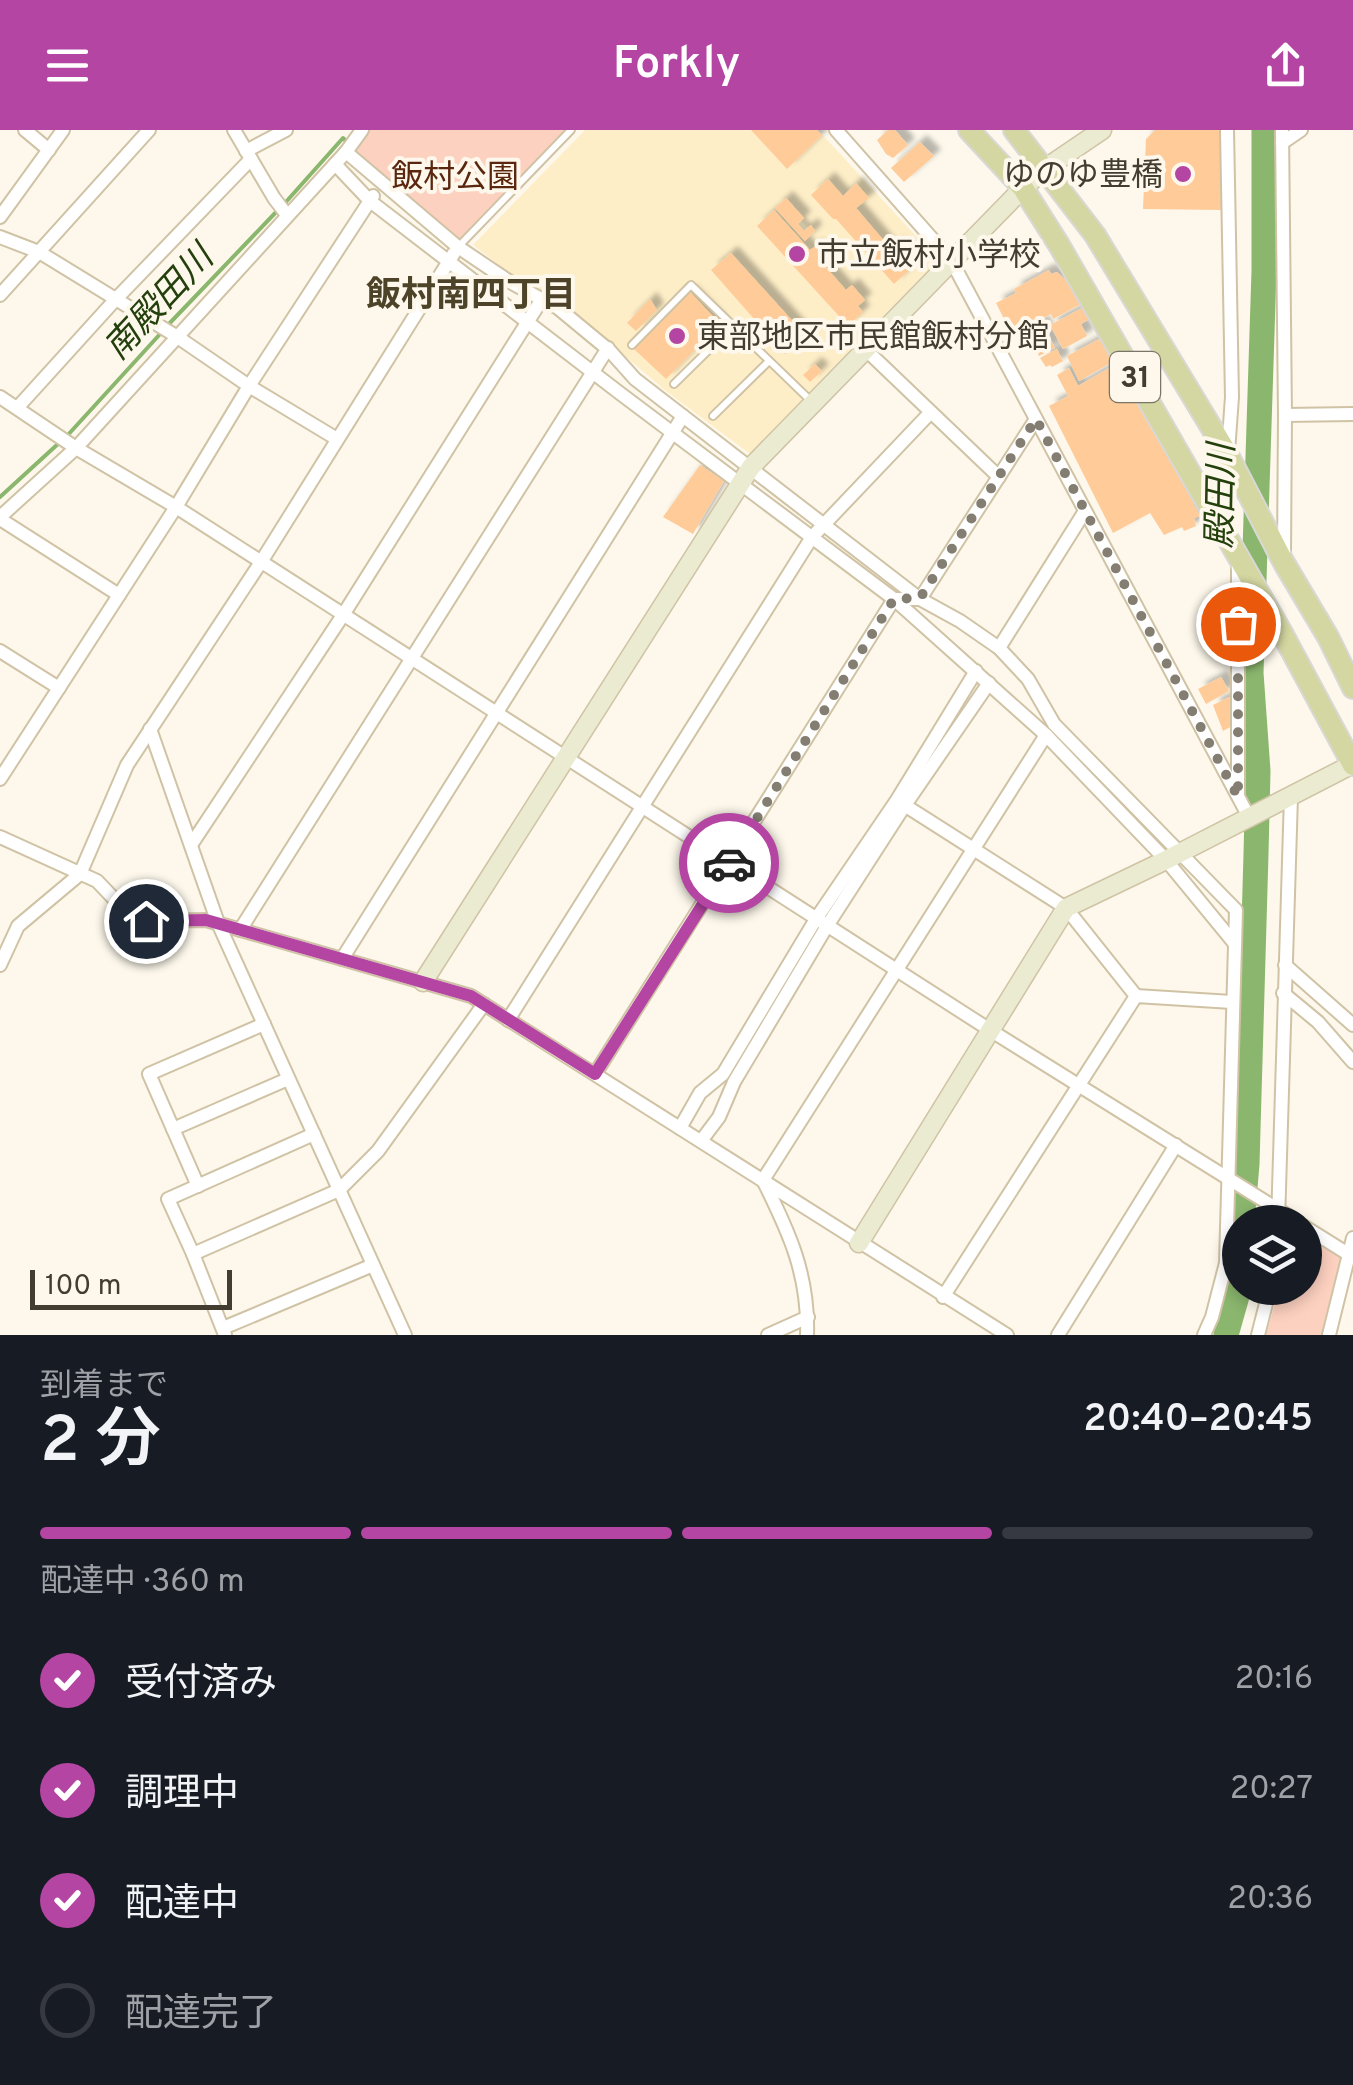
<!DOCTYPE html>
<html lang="ja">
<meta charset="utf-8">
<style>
:root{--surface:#171b24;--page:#20242c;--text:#f1f3f6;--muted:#9ea1a6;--line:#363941;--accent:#b445a2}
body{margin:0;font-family:Overpass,"Noto Sans JP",sans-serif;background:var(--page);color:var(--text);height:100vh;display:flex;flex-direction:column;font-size:38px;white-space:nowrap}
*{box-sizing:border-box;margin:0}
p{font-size:32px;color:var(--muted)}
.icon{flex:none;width:55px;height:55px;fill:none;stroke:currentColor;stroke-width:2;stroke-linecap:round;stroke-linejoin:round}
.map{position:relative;height:1205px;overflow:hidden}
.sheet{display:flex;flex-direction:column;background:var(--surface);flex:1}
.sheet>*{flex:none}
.fabs{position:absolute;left:1222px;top:1075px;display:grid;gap:20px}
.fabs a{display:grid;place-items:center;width:100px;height:100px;border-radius:50%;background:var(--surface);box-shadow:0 5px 15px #0003;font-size:50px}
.scale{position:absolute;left:30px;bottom:25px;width:202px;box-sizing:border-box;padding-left:10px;border:5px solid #423d30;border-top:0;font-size:28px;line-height:35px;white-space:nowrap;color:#423d30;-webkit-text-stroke:8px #fdf8eb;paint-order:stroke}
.pin{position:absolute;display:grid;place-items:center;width:85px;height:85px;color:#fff;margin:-42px;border:5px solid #fff;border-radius:50%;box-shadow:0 2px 10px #0007}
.courier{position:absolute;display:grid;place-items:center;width:100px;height:100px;margin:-50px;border:8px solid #b445a2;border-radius:50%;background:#fff;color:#222;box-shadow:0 2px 12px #0007}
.summary em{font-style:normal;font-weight:600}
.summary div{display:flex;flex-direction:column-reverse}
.summary{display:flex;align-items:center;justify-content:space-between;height:170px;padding:0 40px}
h1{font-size:65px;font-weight:600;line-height:75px}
.bar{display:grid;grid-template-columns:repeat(4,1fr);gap:15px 10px;align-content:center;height:120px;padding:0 40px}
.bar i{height:12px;border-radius:8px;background:var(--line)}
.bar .current{background:var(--accent)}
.bar p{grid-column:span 4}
ol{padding:0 40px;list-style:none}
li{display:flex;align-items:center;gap:30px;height:110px}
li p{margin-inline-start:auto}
li .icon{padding:10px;border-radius:50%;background:var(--accent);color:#fff;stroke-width:4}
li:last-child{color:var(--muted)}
li i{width:55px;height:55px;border:5px solid var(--line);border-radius:50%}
header{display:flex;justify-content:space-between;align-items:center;height:130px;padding:0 40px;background:var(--accent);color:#fff;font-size:45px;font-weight:600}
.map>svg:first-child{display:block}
</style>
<header><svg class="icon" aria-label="menu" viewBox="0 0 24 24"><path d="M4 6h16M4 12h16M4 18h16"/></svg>Forkly<svg class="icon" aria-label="share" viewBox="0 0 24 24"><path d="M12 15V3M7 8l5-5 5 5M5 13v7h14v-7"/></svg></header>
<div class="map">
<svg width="1353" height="1205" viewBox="0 0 1353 1205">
<defs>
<filter id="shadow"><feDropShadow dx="7" dy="-7" stdDeviation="2.5" flood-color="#0004"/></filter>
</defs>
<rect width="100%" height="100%" fill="#fdf8eb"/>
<!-- built -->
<polygon fill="#feeec7" points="585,0 818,0 938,130 750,324 666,261 564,174 520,151 473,115"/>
<!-- green -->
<g fill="#fdd1c0">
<polygon points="362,0 565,0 459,109 349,17"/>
<polygon points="1305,1104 1341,1127 1322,1205 1266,1205 1276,1170 1277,1158 1305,1158"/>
</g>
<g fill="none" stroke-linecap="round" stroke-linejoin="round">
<!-- stream -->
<g stroke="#8bb66e" stroke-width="4">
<polyline points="285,73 343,8 347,12"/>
<polyline points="167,196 278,80"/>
<polyline points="66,307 161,203"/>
<polyline points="0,367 59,313"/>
</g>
<!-- river -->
<g stroke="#8bb66e" stroke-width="25">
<polyline points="1242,1092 1247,1034 1256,724 1258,641 1251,543 1264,141 1264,0"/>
<polyline points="1226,1205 1237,1166 1240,1117"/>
</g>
</g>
<!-- building -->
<g fill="#ffcb99" filter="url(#shadow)">
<polygon points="751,0 817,0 822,5 787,39"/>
<polygon points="888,0 895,0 908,15 893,28 886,24 877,10"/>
<polygon points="1155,0 1220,0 1221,80 1143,79 1146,9"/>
<polygon points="920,12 934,26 904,52 891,38"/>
<polygon points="828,49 843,66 856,53 869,68 856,78 891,119 898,114 911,128 904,135 909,140 894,154 836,89 833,89 811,65"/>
<polygon points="786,68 804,88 798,94 804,101 811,95 815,101 805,111 775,78"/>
<polygon points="774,80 810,120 816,116 821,123 817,127 846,160 852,155 865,170 858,176 863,182 848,196 757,96"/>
<polygon points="917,111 934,128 931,132 919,119 914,123 909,119"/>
<polygon points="731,123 806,206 785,224 711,140"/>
<polygon points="1049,140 1051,144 1057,142 1072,156 1081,174 1053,189 1051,184 1012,205 996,173 1016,163 1014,159"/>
<polygon points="690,162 720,194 666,249 634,219"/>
<polygon points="650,169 657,180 636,201 627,193"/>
<polygon points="1084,177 1091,188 1081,194 1087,206 1063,219 1050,195"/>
<polygon points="1042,192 1055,218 1039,226 1034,217 1038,215 1035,207 1030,209 1025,202"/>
<polygon points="1101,208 1116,230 1079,251 1067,226"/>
<polygon points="1057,219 1063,231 1052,237 1050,235 1046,237 1040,228"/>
<polygon points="1118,233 1200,386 1194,388 1196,396 1184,401 1182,397 1164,405 1150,383 1113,403 1049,276 1068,266 1057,245 1069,238 1078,256"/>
<polygon points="815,234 822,241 810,252 803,245"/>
<polygon points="700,335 724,351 693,404 663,387"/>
<polygon points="1221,547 1229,561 1206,574 1198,559"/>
<polygon points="1229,567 1236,582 1231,584 1236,594 1223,601 1213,575"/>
</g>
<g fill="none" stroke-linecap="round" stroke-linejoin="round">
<defs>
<g id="lane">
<polyline points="458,117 571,0"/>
<polyline points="632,215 691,155 811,271"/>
<polyline points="674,254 732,197"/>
<polyline points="713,286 769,231"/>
</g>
<g id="street">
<polyline points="25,0 49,20"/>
<polyline points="234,0 274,68 287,85"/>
<polyline points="836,0 951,130 1249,687"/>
<polyline points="1227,0 1232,267 1228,322"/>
<polyline points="1282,0 1285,285 1284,425"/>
<polyline points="1282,13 1301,0"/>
<polyline points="246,21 286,0"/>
<polyline points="346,22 458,117 510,152 558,178 610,221 635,249 920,469 960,491 999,518 1028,549 1054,594 1236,780 1226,1133 1212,1187 1204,1205"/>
<polyline points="335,34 370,71 621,264 894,469 1046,605 1166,730 1235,814"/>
<polyline points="0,87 63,0"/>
<polyline points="0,107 39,122 176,206 249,256 337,309"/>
<polyline points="0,165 149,0"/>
<polyline points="864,218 999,347"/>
<polyline points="0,267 76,318 176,377 990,900 1298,1092"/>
<polyline points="18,277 115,170 251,29"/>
<polyline points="1285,285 1353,284"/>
<polyline points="0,387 76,318 346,22 362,0"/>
<polyline points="0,389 119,465"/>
<polyline points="1238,430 1238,665"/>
<polyline points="999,518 1085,381"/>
<polyline points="0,521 59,558"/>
<polyline points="150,599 218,793 405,1205"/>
<polyline points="0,649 176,377 249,256 373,66"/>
<polyline points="898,671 1066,778 1136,866"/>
<polyline points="0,707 97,751 119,774 146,791 206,790 471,866 1007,1205"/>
<polyline points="191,715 343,485 542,169"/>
<polyline points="240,800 608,218"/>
<polyline points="342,829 683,286"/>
<polyline points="0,835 18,796 80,744 127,635 261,432 454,123"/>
<polyline points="1285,835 1353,895"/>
<polyline points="1283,863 1318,892 1353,932"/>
<polyline points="508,890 812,407 930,283"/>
<polyline points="595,944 894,469 920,469 1036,289"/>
<polyline points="680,998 700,963 723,944 816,789 897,670 976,541"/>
<polyline points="173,999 288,949"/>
<polyline points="701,1011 719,987 734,952 827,796 905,675 989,553"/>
<polyline points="198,1056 149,944 264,894"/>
<polyline points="1278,1092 1291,666"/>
<polyline points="1305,1097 1353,1127"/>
<polyline points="193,1124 339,1060 378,1021 484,874"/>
<polyline points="943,1167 1136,866 1232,872"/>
<polyline points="223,1198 373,1135"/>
<polyline points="225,1205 193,1124 168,1069 314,1004"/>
<polyline points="768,1205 808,1187"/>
<path d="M807 1205C809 1145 789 1102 763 1050L1046 605"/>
<polyline points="1058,1205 1176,1015"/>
<polyline points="1258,1205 1270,1158"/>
<polyline points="1329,1205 1353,1108"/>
</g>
<g id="secondary">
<polyline points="423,852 751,337 1023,58 1046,38 1102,0"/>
<polyline points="859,1113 1066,778 1166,730 1353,634"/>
</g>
<g id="primary">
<polyline points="969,0 1023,58 1059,115 1282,503 1353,635"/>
<polyline points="1014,0 1095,105 1228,325 1284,433 1328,507 1353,558"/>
</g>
</defs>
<!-- lane casing -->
<use href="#lane" stroke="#d0c3a5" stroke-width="10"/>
<!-- street casing -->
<use href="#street" stroke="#d0c3a5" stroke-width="16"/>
<!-- secondary casing -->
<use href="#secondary" stroke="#d0c3a5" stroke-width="21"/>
<!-- primary casing -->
<use href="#primary" stroke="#d9d8d6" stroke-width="24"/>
<!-- lane -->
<use href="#lane" stroke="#fff" stroke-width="6"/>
<!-- street -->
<use href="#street" stroke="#fff" stroke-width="12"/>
<!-- secondary -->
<use href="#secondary" stroke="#eaebd0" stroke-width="18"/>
<!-- primary -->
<use href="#primary" stroke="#d4d7a1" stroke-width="20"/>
</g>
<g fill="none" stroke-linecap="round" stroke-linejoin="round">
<!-- done -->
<polyline stroke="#837e71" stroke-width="10" stroke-dasharray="0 18" points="729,733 894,469 920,468 1036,289 1238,667 1238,494"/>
<!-- route -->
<polyline stroke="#b445a2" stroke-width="12" points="146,791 206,790 471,866 595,944 729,733"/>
</g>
<!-- markers -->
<g fill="#b445a2" stroke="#fdf8eb" stroke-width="4">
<circle cx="1183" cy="44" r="10"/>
<circle cx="797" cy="124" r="10"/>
<circle cx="677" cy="206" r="10"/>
</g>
<g text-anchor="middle" stroke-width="8" stroke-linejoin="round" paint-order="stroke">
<!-- shield labels -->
<rect fill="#fdf8eb" stroke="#7a7568" stroke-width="2.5" x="1110" y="222" width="50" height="50" rx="8"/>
<g font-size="30" font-weight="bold" fill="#423d30">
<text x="1135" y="257">31</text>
</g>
<!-- poi labels -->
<g font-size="32" fill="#423d30" stroke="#fdf8eb" text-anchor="start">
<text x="1163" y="55" text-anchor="end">ゆのゆ豊橋</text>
<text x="817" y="135">市立飯村小学校</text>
<text x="697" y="217">東部地区市民館飯村分館</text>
</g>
<!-- park labels -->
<g font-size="32" fill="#5a260e" stroke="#fdf8eb">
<text x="455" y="57">飯村公園</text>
</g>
<!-- neighbourhood labels -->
<g font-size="35" font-weight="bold" fill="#4d4328" stroke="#fdf8eb">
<text x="471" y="176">飯村南四丁目</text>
</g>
<!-- water labels -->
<g font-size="35" font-style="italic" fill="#24400c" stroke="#fdf8eb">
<text transform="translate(158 172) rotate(-47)" y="12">南殿田川</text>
<text transform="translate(1220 366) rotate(-89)" y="12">殿田川</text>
</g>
</g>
</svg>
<div class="fabs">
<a><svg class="icon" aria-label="layers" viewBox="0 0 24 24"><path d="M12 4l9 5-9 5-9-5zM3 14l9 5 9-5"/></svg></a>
</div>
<div class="scale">100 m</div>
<div class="pin" style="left:1238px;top:494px;background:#ea580c"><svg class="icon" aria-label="bag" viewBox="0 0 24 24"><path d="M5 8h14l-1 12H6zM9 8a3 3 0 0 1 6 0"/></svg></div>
<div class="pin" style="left:146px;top:791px;background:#1f2937"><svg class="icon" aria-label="home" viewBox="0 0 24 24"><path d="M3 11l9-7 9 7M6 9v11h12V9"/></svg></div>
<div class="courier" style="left:729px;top:733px"><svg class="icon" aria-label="car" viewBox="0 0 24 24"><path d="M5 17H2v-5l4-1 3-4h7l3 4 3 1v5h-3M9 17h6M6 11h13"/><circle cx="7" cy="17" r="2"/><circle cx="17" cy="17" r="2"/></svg></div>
</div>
<section class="sheet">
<div class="summary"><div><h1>2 分</h1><p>到着まで</p></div><em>20:40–20:45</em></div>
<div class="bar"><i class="current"></i><i class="current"></i><i class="current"></i><i></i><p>配達中 · 360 m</p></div>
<ol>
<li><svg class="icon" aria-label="check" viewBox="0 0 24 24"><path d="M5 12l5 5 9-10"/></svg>受付済み<p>20:16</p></li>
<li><svg class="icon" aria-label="check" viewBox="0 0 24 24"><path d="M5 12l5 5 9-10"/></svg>調理中<p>20:27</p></li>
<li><svg class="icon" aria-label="check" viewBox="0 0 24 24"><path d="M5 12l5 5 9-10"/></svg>配達中<p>20:36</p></li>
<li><i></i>配達完了</li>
</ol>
</section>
